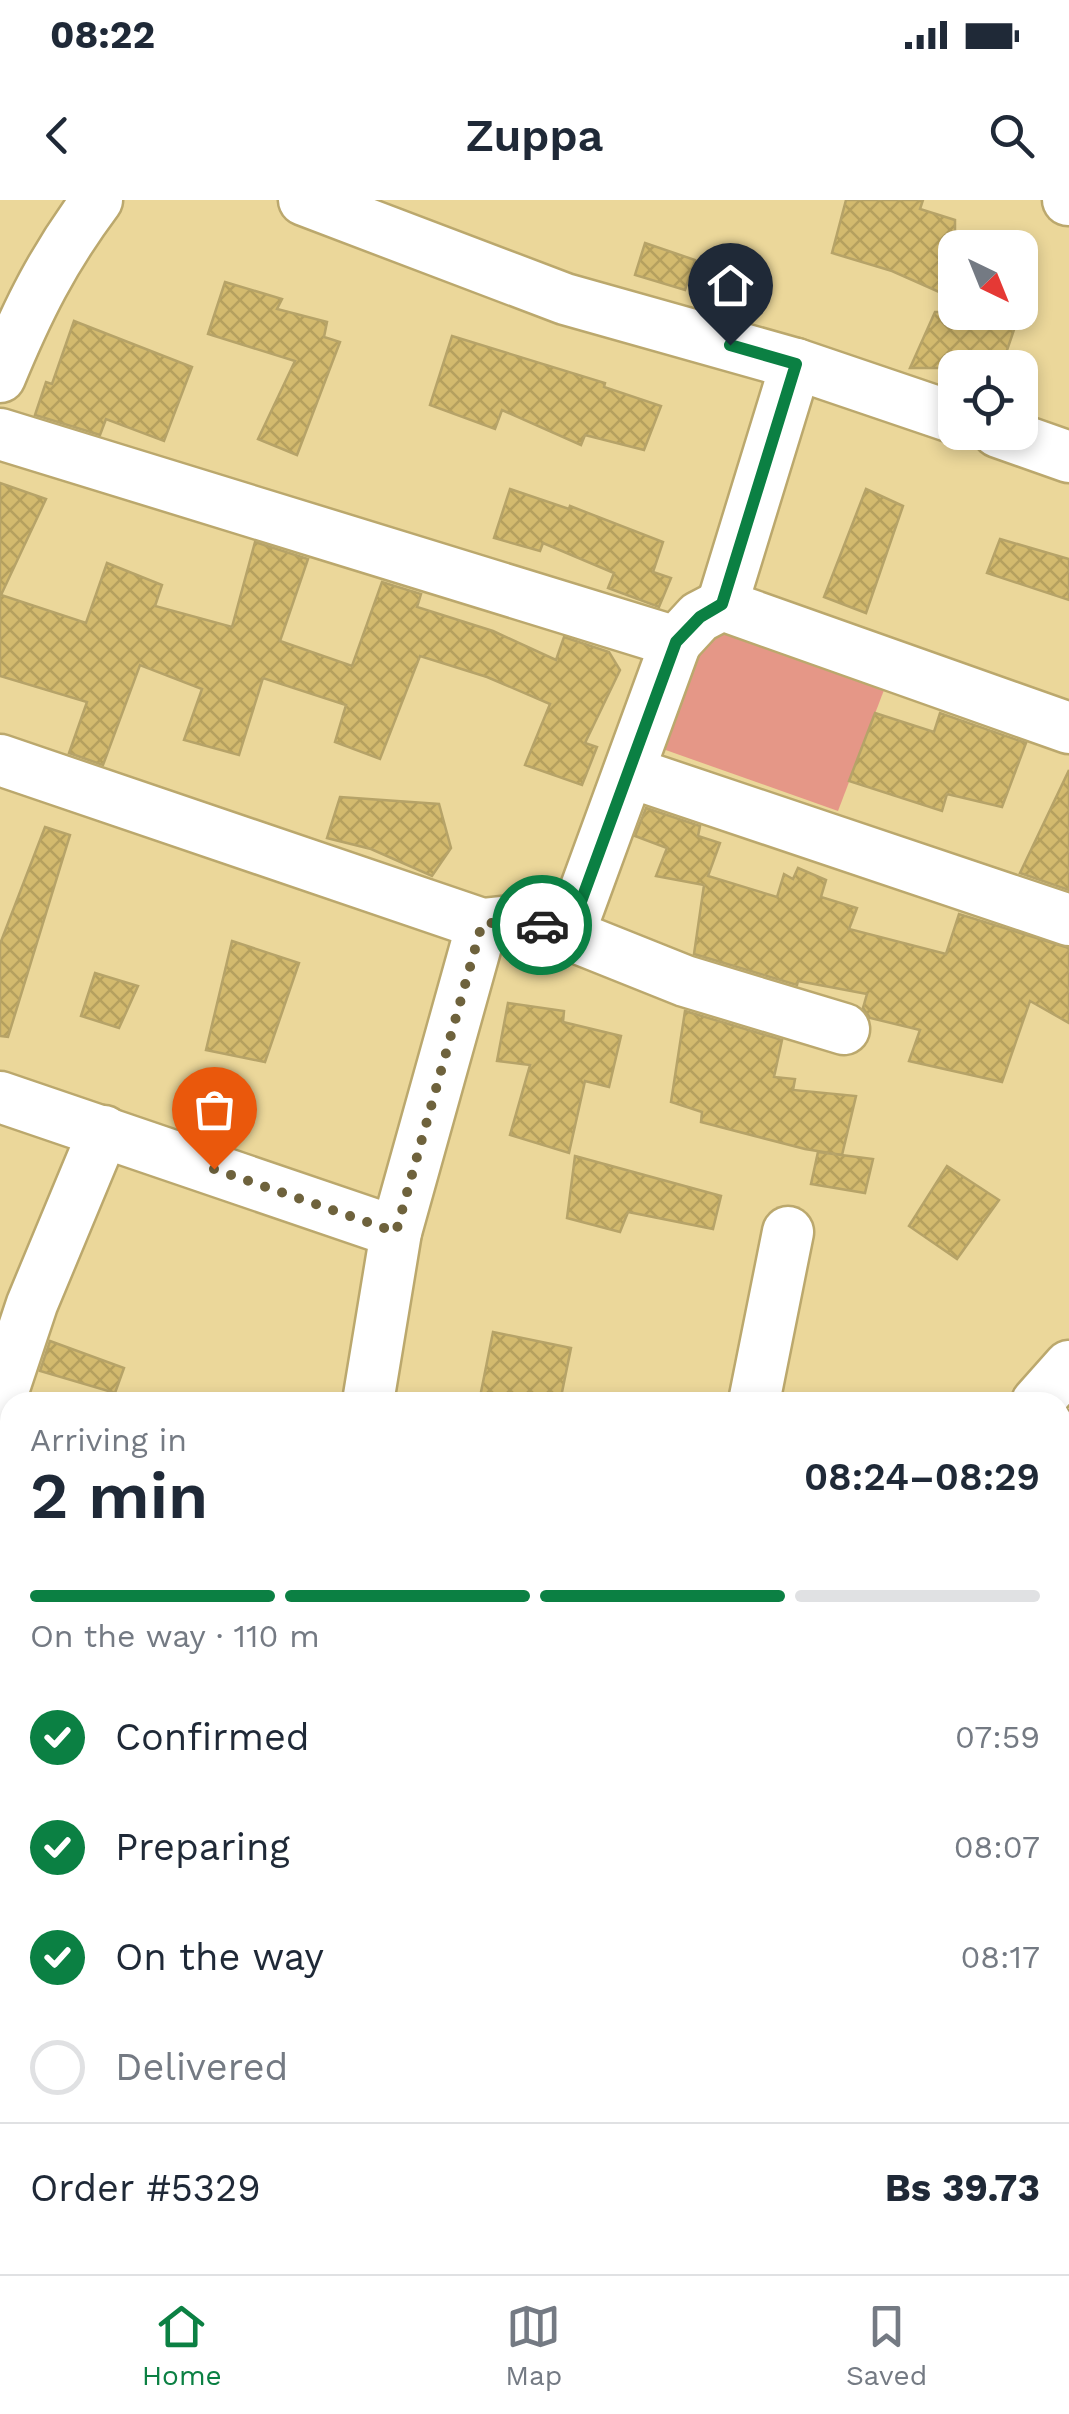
<!DOCTYPE html>
<meta charset="utf-8">
<style>
:root{--surface:#fff;--page:#f6f6f7;--text:#1f2937;--muted:#747a83;--line:#e0e1e3;--accent:#0b8043}
body{margin:0;font-family:"Work Sans",sans-serif;background:var(--page);color:var(--text);height:100vh;display:flex;flex-direction:column;font-size:38px;white-space:nowrap}
*{box-sizing:border-box;margin:0}
p{font-size:32px;color:var(--muted)}
.icon{flex:none;width:55px;height:55px;fill:none;stroke:currentColor;stroke-width:2;stroke-linecap:round;stroke-linejoin:round}
.map{position:relative;flex:1;overflow:hidden}
.details{position:absolute;left:0px;top:1192px;width:1070px;height:882px;display:flex;flex-direction:column;background:var(--surface);border-radius:30px 30px 0 0;box-shadow:0 5px 15px #0003}
.details>*{flex:none}
.needle{width:65px;rotate:137deg}
.buttons{position:absolute;left:938px;top:30px;display:grid;gap:20px}
.buttons a{display:grid;place-items:center;width:100px;height:100px;border-radius:20px;background:var(--surface);box-shadow:0 5px 15px #0003;font-size:50px}
.pin{position:absolute;display:grid;place-items:center;width:85px;height:85px;color:#fff;margin:-102px -42px;border-radius:50% 50% 50% 0;rotate:-45deg;box-shadow:0 0 10px #0007}
.pin .icon{rotate:45deg}
.courier{position:absolute;display:grid;place-items:center;width:100px;height:100px;margin:-50px;border:8px solid #0b8043;border-radius:50%;background:#fff;color:#222;box-shadow:0 2px 12px #0007}
.summary em{font-style:normal;font-weight:600}
.summary div{display:flex;flex-direction:column-reverse}
.summary{display:flex;align-items:center;justify-content:space-between;height:170px;padding:0 30px}
h1{font-size:65px;font-weight:600;line-height:75px}
.bar{display:grid;grid-template-columns:repeat(4,1fr);gap:15px 10px;align-content:center;height:120px;padding:0 30px}
.bar i{height:12px;border-radius:8px;background:var(--line)}
.bar .active{background:var(--accent)}
.bar p{grid-column:span 4}
.line{display:flex;align-items:center;gap:25px;padding:0 30px;border-top:2px solid var(--line)}
.line div{flex:1}
ol{padding:0 30px;list-style:none}
li{display:flex;align-items:center;gap:30px;height:110px}
li p{margin-inline-start:auto}
li .icon{padding:10px;border-radius:50%;background:var(--accent);color:#fff;stroke-width:4}
li:last-child{color:var(--muted)}
li i{width:55px;height:55px;border:5px solid var(--line);border-radius:50%}
.status{display:flex;justify-content:space-between;align-items:center;height:70px;padding:0 50px;background:var(--surface);direction:ltr}
.status svg{height:28px;fill:currentColor}
header{display:flex;justify-content:space-between;align-items:center;height:130px;padding:0 30px;background:var(--surface);font-size:45px;font-weight:600}
.tab-bar{display:flex;justify-content:space-around;align-items:center;height:140px;border-top:2px solid var(--line);background:var(--surface);font-size:28px;color:var(--muted)}
.tab-bar a{display:grid;justify-items:center;gap:5px}
.tab-bar .active{color:var(--accent)}
.map>svg:first-child{display:block}
</style>
<div class="status"><b>08:22</b><svg viewBox="0 0 49 12"><path d="M0 12V9h3v3zM5 12V6h3v6zM10 12V3h3v9zM15 12V0h3v12zM26 1h20v11H26zM47 4h2v5h-2z"/></svg></div>
<header><svg class="icon" aria-label="back" viewBox="0 0 24 24"><path d="M15 5l-7 7 7 7"/></svg>Zuppa<svg class="icon" aria-label="search" viewBox="0 0 24 24"><circle cx="10" cy="10" r="6"/><path d="M15 15l6 6"/></svg></header>
<div class="map">
<svg width="1069" height="2074" viewBox="0 0 1069 2074">
<defs>
<pattern id="building-cross-hatch" width="8" height="8" patternUnits="userSpaceOnUse" patternTransform="scale(2.5)"><rect width="8" height="8" fill="#d3ba6e"/><path d="M0 0l8 8M0 8l8-8" fill="none" stroke="#b5a05e"/></pattern>
</defs>
<rect width="100%" height="100%" fill="#ebd79a"/>
<!-- garden -->
<polygon fill="#e59787" points="710,426 884,490 838,611 660,548"/>
<!-- building -->
<g fill="url(#building-cross-hatch)" stroke="#b6a368" stroke-width="2.5">
<polygon points="846,0 923,0 920,9 955,20 955,99 892,71 832,53"/>
<polygon points="645,43 695,60 685,90 635,75"/>
<polygon points="225,82 282,99 277,109 327,122 324,137 340,142 297,255 258,239 295,161 208,134"/>
<polygon points="935,112 1020,112 1001,168 910,168"/>
<polygon points="74,121 192,167 164,241 106,219 100,235 35,215 46,182 52,184"/>
<polygon points="452,136 605,183 604,187 661,206 644,250 585,235 581,245 502,210 495,229 430,205"/>
<polygon points="0,283 46,299 1,395 86,423 107,363 162,385 155,406 232,427 255,342 308,359 280,441 352,466 382,382 421,394 417,407 493,431 556,460 564,437 609,452 620,470 585,543 597,547 582,585 525,565 550,504 487,477 420,456 380,559 335,542 346,505 263,478 239,555 184,540 202,489 140,465 103,565 69,553 87,502 0,476"/>
<polygon points="510,289 569,309 570,306 663,342 653,372 671,378 659,407 608,388 614,373 543,343 540,351 494,338"/>
<polygon points="866,289 903,306 866,413 824,397"/>
<polygon points="1000,339 1069,359 1069,400 987,373"/>
<polygon points="875,513 934,532 940,513 1026,543 1002,607 947,594 942,611 849,581"/>
<polygon points="1069,570 1069,690 1020,673"/>
<polygon points="340,597 439,604 451,648 432,676 371,649 327,638"/>
<polygon points="646,608 700,626 698,636 720,643 708,676 777,697 784,674 793,679 798,668 826,680 821,697 857,708 849,729 946,754 959,714 1069,748 1069,823 1030,801 1002,882 909,861 920,830 870,818 863,808 867,794 798,781 797,785 694,754 704,685 656,676 667,648 635,636"/>
<polygon points="45,627 70,635 8,837 0,836 0,744"/>
<polygon points="232,741 299,763 265,862 206,850"/>
<polygon points="95,773 138,786 119,828 81,816"/>
<polygon points="508,803 564,811 563,822 621,836 609,887 585,881 569,953 510,935 530,865 497,861"/>
<polygon points="685,811 782,840 774,877 795,879 793,890 856,896 842,955 805,949 701,922 702,912 671,902"/>
<polygon points="818,952 873,959 865,993 811,984"/>
<polygon points="575,956 721,996 713,1029 628,1012 620,1032 567,1018"/>
<polygon points="947,966 999,1000 957,1059 909,1026"/>
<polygon points="493,1132 571,1148 560,1202 479,1202"/>
<polygon points="50,1141 124,1168 115,1193 40,1171"/>
</g>
<g fill="none" stroke-linecap="round" stroke-linejoin="round">
<defs>
<g id="street">
<polyline points="304,0 565,99 796,164 955,218"/>
<polyline points="1068,0 1069,0"/>
<path d="M0 177C28 109 53 59 97 0"/>
<polyline points="998,232 1069,257"/>
<polyline points="0,234 676,442 699,417 722,405 1069,528"/>
<polyline points="722,405 796,164"/>
<polyline points="0,560 482,724 530,719 685,781 844,829"/>
<polyline points="629,572 1069,720"/>
<polyline points="568,737 676,442"/>
<polyline points="0,897 396,1032"/>
<polyline points="0,1200 32,1104 104,931"/>
<polyline points="368,1202 396,1032 482,724"/>
<polyline points="754,1202 788,1032"/>
<polyline points="1037,1202 1069,1166"/>
<polyline points="1060,1235 1069,1241"/>
<polyline points="0,1395 10,1396"/>
<polyline points="0,1640 10,1642"/>
<polyline points="1060,1838 1069,1837"/>
<polyline points="0,1888 10,1889"/>
<polyline points="64,2074 66,2065"/>
</g>
</defs>
<!-- street casing -->
<use href="#street" stroke="#bba86d" stroke-width="55"/>
<!-- street -->
<use href="#street" stroke="#fff" stroke-width="50"/>
</g>
<g fill="none" stroke-linecap="round" stroke-linejoin="round">
<!-- done -->
<polyline stroke="#6e623c" stroke-width="10" stroke-dasharray="0 18" points="214,969 396,1032 482,724 530,719 542,725"/>
<!-- route -->
<polyline stroke="#0b8043" stroke-width="12" points="542,725 568,737 676,442 700,417 722,404 796,164 730,145"/>
</g>
</svg>
<div class="buttons">
<a><svg class="needle" viewBox="-14 -14 28 28"><path d="M0-13l5 13h-10z" fill="#e53935"/><path d="M0 13l5-13h-10z" fill="#747a83"/></svg></a>
<a><svg class="icon" aria-label="locate" viewBox="0 0 24 24"><circle cx="12" cy="12" r="6"/><path d="M12 2v4M12 18v4M2 12h4M18 12h4"/></svg></a>
</div>
<div class="pin" style="left:214px;top:969px;background:#ea580c"><svg class="icon" aria-label="bag" viewBox="0 0 24 24"><path d="M5 8h14l-1 12H6zM9 8a3 3 0 0 1 6 0"/></svg></div>
<div class="pin" style="left:730px;top:145px;background:#1f2937"><svg class="icon" aria-label="home" viewBox="0 0 24 24"><path d="M3 11l9-7 9 7M6 9v11h12V9"/></svg></div>
<div class="courier" style="left:542px;top:725px"><svg class="icon" aria-label="car" viewBox="0 0 24 24"><path d="M5 17H2v-5l4-1 3-4h7l3 4 3 1v5h-3M9 17h6M6 11h13"/><circle cx="7" cy="17" r="2"/><circle cx="17" cy="17" r="2"/></svg></div>
<section class="details">
<div class="summary"><div><h1>2 min</h1><p>Arriving in</p></div><em>08:24–08:29</em></div>
<div class="bar"><i class="active"></i><i class="active"></i><i class="active"></i><i></i><p>On the way · 110 m</p></div>
<ol>
<li><svg class="icon" aria-label="check" viewBox="0 0 24 24"><path d="M5 12l5 5 9-10"/></svg>Confirmed<p>07:59</p></li>
<li><svg class="icon" aria-label="check" viewBox="0 0 24 24"><path d="M5 12l5 5 9-10"/></svg>Preparing<p>08:07</p></li>
<li><svg class="icon" aria-label="check" viewBox="0 0 24 24"><path d="M5 12l5 5 9-10"/></svg>On the way<p>08:17</p></li>
<li><i></i>Delivered</li>
</ol>
<div class="line" style="height:130px"><div>Order #5329</div><b>Bs 39.73</b></div>
</section>
</div>
<nav class="tab-bar">
<a class="active"><svg class="icon" aria-label="home" viewBox="0 0 24 24"><path d="M3 11l9-7 9 7M6 9v11h12V9"/></svg>Home</a>
<a><svg class="icon" aria-label="map" viewBox="0 0 24 24"><path d="M3 6l6-2 6 2 6-2v14l-6 2-6-2-6 2zM9 4v14M15 6v14"/></svg>Map</a>
<a><svg class="icon" aria-label="saved" viewBox="0 0 24 24"><path d="M7 4h10v16l-5-4-5 4z"/></svg>Saved</a>
</nav>
